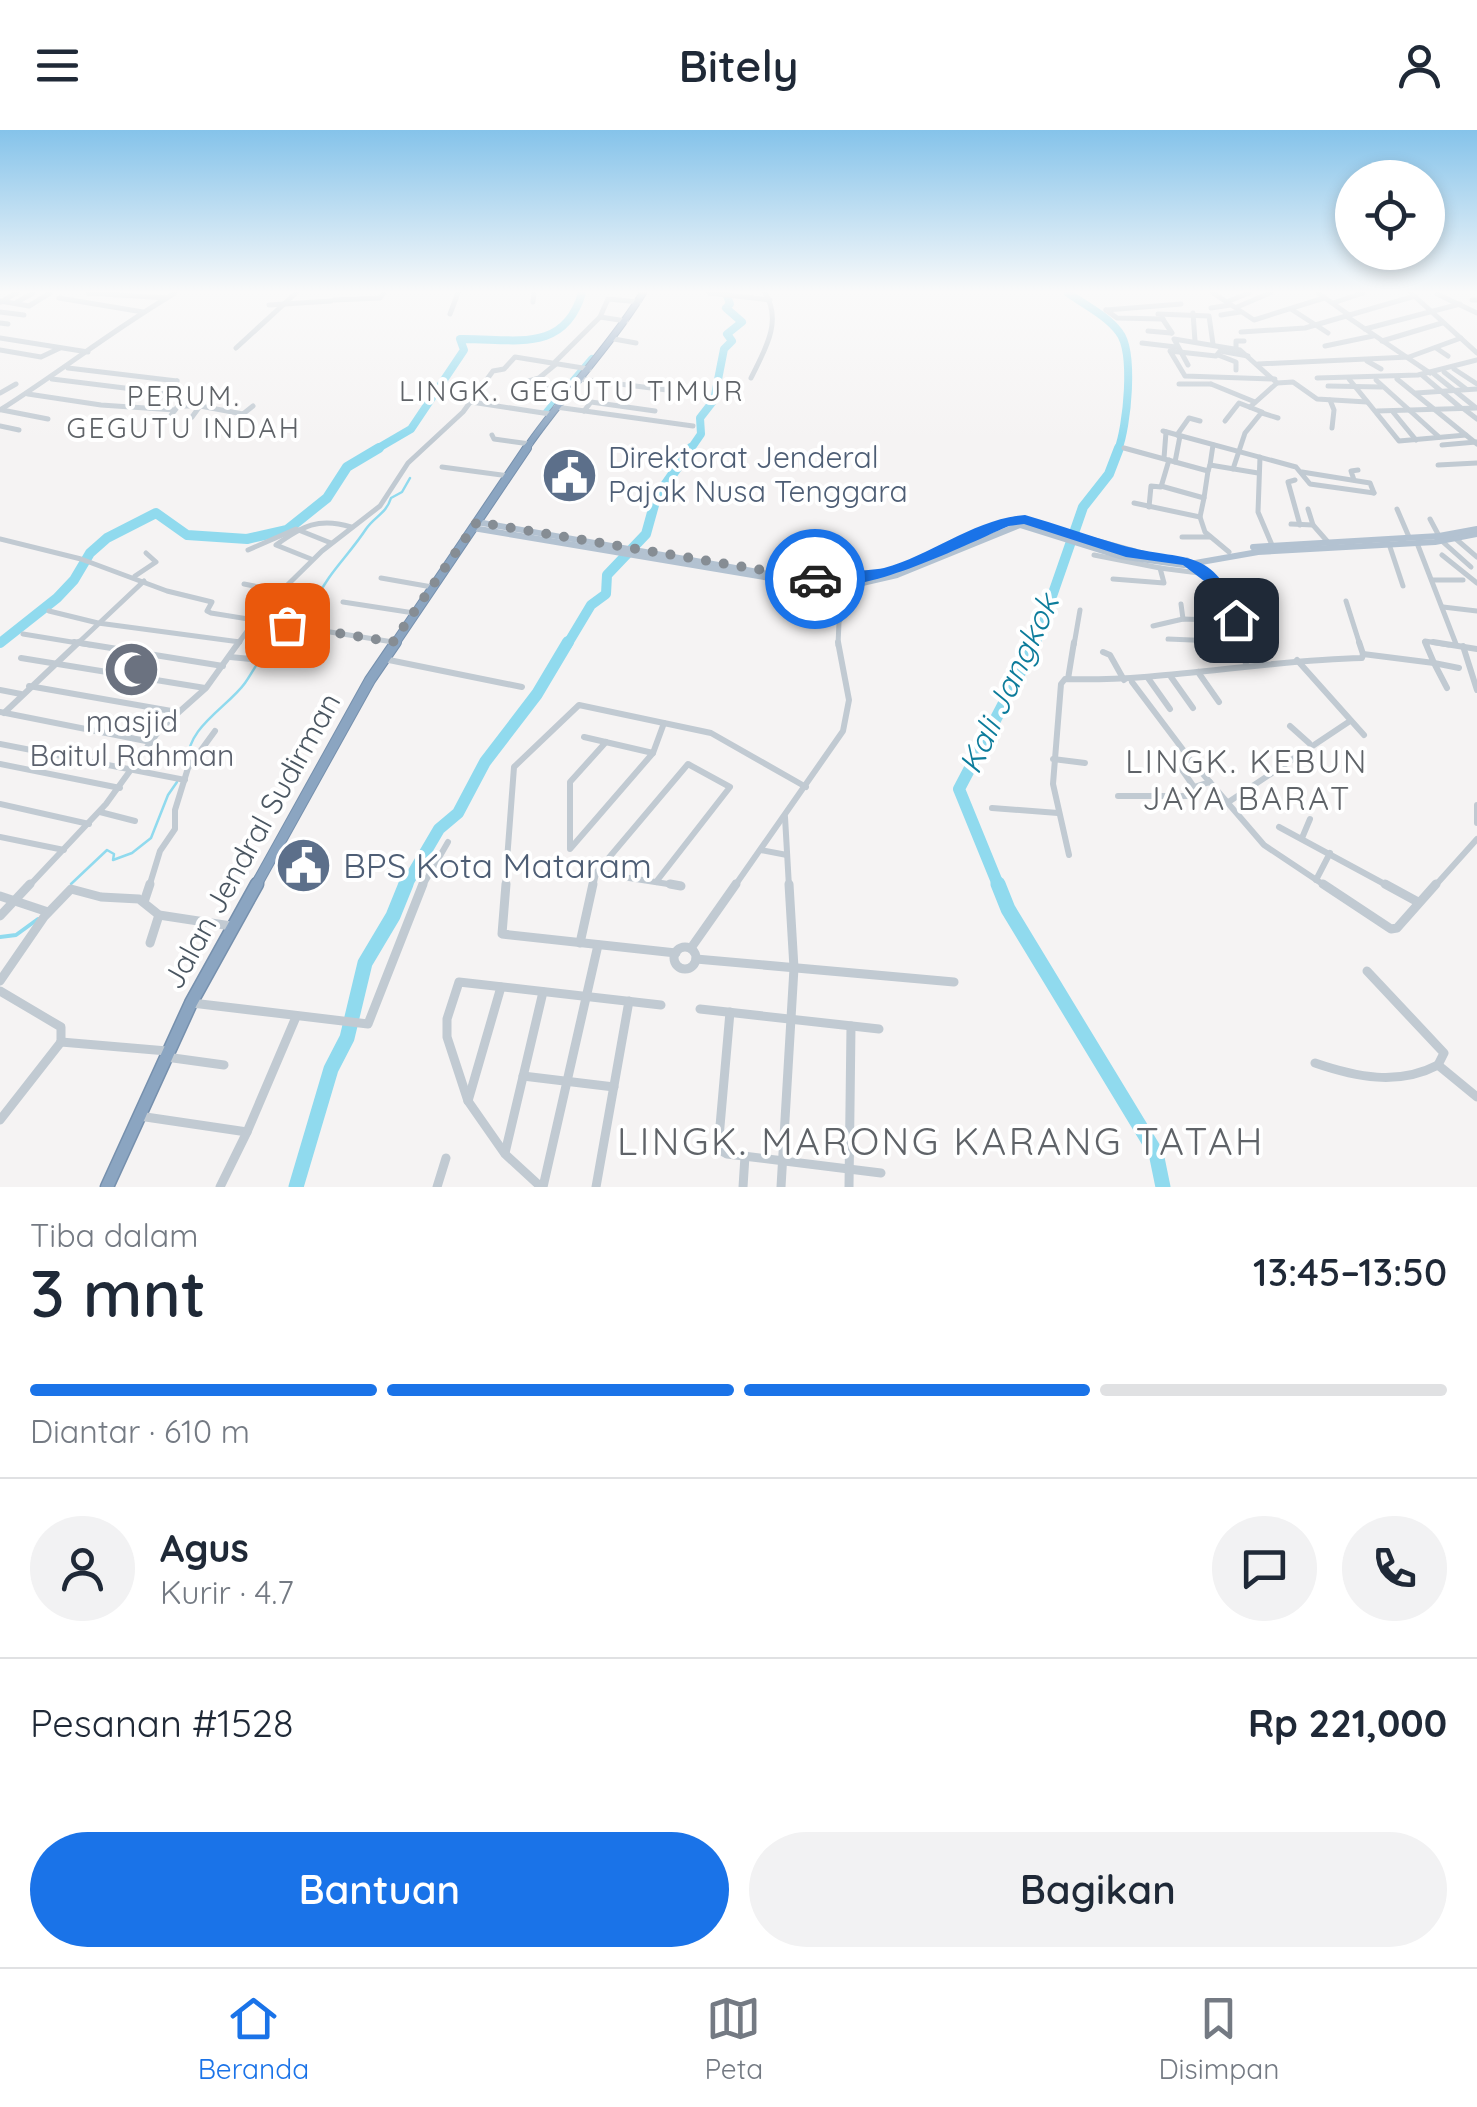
<!DOCTYPE html>
<html lang="id">
<meta charset="utf-8">
<style>
:root{--surface:#fff;--page:#f2f2f3;--text:#1f2937;--muted:#747a83;--line:#e0e1e3;--accent:#1a73e8}
body{margin:0;font-family:Quicksand,sans-serif;background:var(--page);color:var(--text);height:100vh;display:flex;flex-direction:column;font-size:38px;white-space:nowrap}
*{box-sizing:border-box;margin:0}
p{font-size:32px;color:var(--muted)}
.icon{flex:none;width:55px;height:55px;fill:none;stroke:currentColor;stroke-width:2;stroke-linecap:round;stroke-linejoin:round}
.map{position:relative;height:1057px;overflow:hidden}
.panel{display:flex;flex-direction:column;background:var(--surface);flex:1}
.panel>*{flex:none}
.tools{position:absolute;left:1335px;top:30px;display:grid;gap:20px}
.tools a{display:grid;place-items:center;width:110px;height:110px;border-radius:50%;background:var(--surface);box-shadow:0 5px 15px #0003;font-size:50px}
.pin{position:absolute;display:grid;place-items:center;width:85px;height:85px;color:#fff;margin:-42px;border-radius:20px;box-shadow:0 5px 15px #0006}
.courier{position:absolute;display:grid;place-items:center;width:100px;height:100px;margin:-50px;border:8px solid #1a73e8;border-radius:50%;background:#fff;color:#222;box-shadow:0 2px 12px #0007}
.headline em{font-style:normal;font-weight:600}
.headline div{display:flex;flex-direction:column-reverse}
.headline{display:flex;align-items:center;justify-content:space-between;height:170px;padding:0 30px}
h1{font-size:65px;font-weight:600;line-height:75px}
.bar{display:grid;grid-template-columns:repeat(4,1fr);gap:15px 10px;align-content:center;height:120px;padding:0 30px}
.bar i{height:12px;border-radius:8px;background:var(--line)}
.bar .current{background:var(--accent)}
.bar p{grid-column:span 4}
.line{display:flex;align-items:center;gap:25px;padding:0 30px;border-top:2px solid var(--line)}
.line div{flex:1}
.round{display:grid;place-items:center;flex:none;width:105px;height:105px;border-radius:52px;background:var(--page)}
.action{display:flex;gap:20px;margin-top:auto;padding:20px 30px}
.action a{flex:1;height:115px;border-radius:60px;background:var(--accent);color:#fff;font-size:40px;font-weight:600;line-height:115px;text-align:center}
.action a+a{background:var(--page);color:var(--text)}
header{display:flex;justify-content:space-between;align-items:center;height:130px;padding:0 30px;background:var(--surface);font-size:45px;font-weight:600}
.menu{display:flex;justify-content:space-around;align-items:center;height:140px;border-top:2px solid var(--line);background:var(--surface);font-size:28px;color:var(--muted)}
.menu a{display:grid;justify-items:center;gap:5px}
.menu .current{color:var(--accent)}
.map>svg:first-child{display:block}
</style>
<header><svg class="icon" aria-label="menu" viewBox="0 0 24 24"><path d="M4 6h16M4 12h16M4 18h16"/></svg>Bitely<svg class="icon" aria-label="person" viewBox="0 0 24 24"><circle cx="12" cy="8" r="4"/><path d="M4 21q1-7 8-7t8 7"/></svg></header>
<div class="map">
<svg width="1477" height="1057" viewBox="0 0 1477 1057">
<rect width="100%" height="100%" fill="#f5f3f3"/>
<g fill="none" stroke-linecap="round" stroke-linejoin="round">
<!-- stream-far1 -->
<g stroke="#90daee" stroke-width="2.5">
<path d="M188 633C185 598 228 577 245 553 266 522 279 487 315 471 329 442 349 425 366 399 375 386 386 384 391 368L402 362 410 348"/>
<polyline points="71,754 107,720 114,724 113,730 132,723 151,708 168,665 177,652"/>
</g>
<!-- stream -->
<polyline stroke="#90daee" stroke-width="4" points="0,807 16,805 38,789"/>
<!-- river-far3 -->
<g stroke="#90daee" stroke-width="8">
<path d="M1068 163C1085 175 1106 185 1119 202 1135 222 1127 297 1118 320"/>
<polyline points="547,282 592,229"/>
<path d="M375 320 411 299 464 220 460 209C512 208 564 225 582 163"/>
<polyline points="690,320 701,304 700,288 714,270 724,219 732,211 727,204 742,192 726,178 730,174 726,163"/>
</g>
<!-- river-far2 -->
<g stroke="#90daee" stroke-width="10">
<polyline points="0,513 57,468 74,450 90,423 107,408 156,383 187,405 247,409 287,400 327,368 347,337 379,318"/>
<polyline points="567,515 591,475 606,464 607,445 646,404 656,368 691,318"/>
<polyline points="1035,515 1083,377 1109,344 1119,318"/>
</g>
<!-- river-far1 -->
<g stroke="#90daee" stroke-width="12">
<polyline points="405,757 439,699 458,683 485,632 537,564 568,512"/>
<polyline points="999,757 959,659 1036,512"/>
</g>
<!-- river -->
<g stroke="#90daee" stroke-width="15">
<polyline points="998,754 1008,779 1156,1023 1163,1057"/>
<polyline points="296,1057 331,939 347,908 365,833 393,786 406,754"/>
</g>
<defs>
<path id="highway-far3" d="M525 320C562 266 608 219 643 163"/>
<polyline id="highway-far2" points="394,515 527,318"/>
<polyline id="highway-far1" points="255,757 370,550 396,512"/>
<polyline id="highway" points="107,1057 191,873 257,754"/>
</defs>
<!-- highway-far3 casing -->
<use href="#highway-far3" stroke="#7690ad" stroke-width="8"/>
<!-- highway-far2 casing -->
<use href="#highway-far2" stroke="#7690ad" stroke-width="10"/>
<!-- highway-far1 casing -->
<use href="#highway-far1" stroke="#7690ad" stroke-width="12"/>
<!-- highway casing -->
<use href="#highway" stroke="#7690ad" stroke-width="15"/>
<!-- minor-far2 -->
<g stroke="#c1cad2" stroke-width="5">
<polyline points="88,163 167,168"/>
<polyline points="709,163 770,170"/>
<polyline points="1213,163 1254,190 1324,168"/>
<polyline points="1318,163 1349,185"/>
<polyline points="1411,163 1477,223"/>
<polyline points="1437,164 1477,183"/>
<polyline points="59,168 143,182"/>
<polyline points="334,170 380,168 384,163"/>
<polyline points="1472,170 1477,170"/>
<polyline points="0,171 29,176 50,163"/>
<polyline points="1229,171 1249,163"/>
<polyline points="1,172 16,163"/>
<polyline points="17,172 33,163"/>
<polyline points="533,172 534,163"/>
<polyline points="1333,173 1363,163"/>
<polyline points="269,175 331,171"/>
<polyline points="1237,177 1270,163"/>
<polyline points="1211,178 1230,175"/>
<polyline points="1291,179 1328,203"/>
<polyline points="1106,180 1181,174"/>
<polyline points="1106,180 1117,188 1163,189"/>
<polyline points="0,182 24,185"/>
<polyline points="1193,183 1195,211"/>
<polyline points="450,184 458,163"/>
<polyline points="1158,184 1209,186 1213,214"/>
<polyline points="1221,185 1240,182"/>
<polyline points="1346,186 1430,243"/>
<polyline points="600,187 626,191"/>
<polyline points="1162,188 1172,203"/>
<polyline points="0,193 8,194"/>
<polyline points="1365,199 1460,174"/>
<polyline points="1148,201 1171,203"/>
<polyline points="1241,202 1305,198 1415,166"/>
<polyline points="0,208 88,222"/>
<polyline points="614,209 636,213"/>
<polyline points="1382,211 1442,193"/>
<polyline points="1142,213 1176,217"/>
<polyline points="1325,216 1373,206"/>
<polyline points="236,218 296,163"/>
<polyline points="1236,218 1236,211 1244,211"/>
<polyline points="1436,218 1448,226"/>
<polyline points="0,220 41,227 60,218"/>
<polyline points="1218,225 1236,232 1236,240"/>
<polyline points="1248,226 1220,221 1216,226 1170,221 1185,246 1275,249"/>
<polyline points="1367,231 1381,239"/>
<polyline points="555,232 600,187 608,169 639,172"/>
<polyline points="556,234 539,248 522,253 572,258"/>
<polyline points="1258,234 1409,227 1461,208"/>
<polyline points="1188,235 1174,209 1240,220 1277,253 1250,277"/>
<polyline points="68,238 177,251"/>
<polyline points="1454,239 1477,254"/>
<polyline points="1444,242 1466,259"/>
<polyline points="1434,244 1475,277"/>
<polyline points="1422,245 1461,278"/>
<path d="M751 248C764 221 783 192 765 163"/>
<polyline points="1317,248 1418,245 1477,230"/>
<polyline points="52,249 165,263"/>
<polyline points="580,249 667,260"/>
<polyline points="1349,249 1399,311 1466,305"/>
<polyline points="1397,249 1477,314"/>
<polyline points="1376,250 1439,307"/>
<polyline points="1277,253 1293,252 1317,269 1367,272"/>
<polyline points="1179,254 1211,254"/>
<polyline points="1211,254 1255,272"/>
<polyline points="1328,256 1382,257"/>
<polyline points="0,263 16,254"/>
<polyline points="1416,263 1477,259"/>
<polyline points="28,264 101,275 175,280"/>
<polyline points="1330,270 1334,280 1332,298"/>
<polyline points="471,272 550,284"/>
<polyline points="200,276 243,284 253,276"/>
<polyline points="556,277 693,296"/>
<polyline points="150,278 177,251"/>
<polyline points="1464,279 1477,289"/>
<path d="M0 280C60 242 114 199 175 163"/>
<polyline points="2,280 48,289"/>
<polyline points="584,281 591,272 655,281"/>
<polyline points="1377,281 1477,278"/>
<polyline points="1393,282 1416,310"/>
<polyline points="1262,283 1278,288"/>
<polyline points="169,288 178,276 200,276 192,287"/>
<polyline points="1225,291 1239,273 1262,282 1245,303 1233,339"/>
<polyline points="0,296 19,300"/>
<polyline points="1163,301 1296,337 1310,354 1374,363"/>
<polyline points="492,305 494,309 530,314"/>
<polyline points="1177,305 1189,288 1200,291"/>
<polyline points="1442,315 1476,312"/>
<polyline points="1124,318 1208,341 1210,335 1258,343"/>
<polyline points="1260,327 1258,382 1272,415"/>
<polyline points="1164,328 1166,302"/>
<polyline points="1175,332 1180,306"/>
<polyline points="1210,335 1213,315"/>
<polyline points="1438,335 1477,333"/>
<polyline points="442,337 509,346"/>
<polyline points="1302,342 1370,353 1374,363"/>
<polyline points="1295,350 1288,352 1300,395"/>
<polyline points="1354,350 1351,341 1358,340"/>
<polyline points="1161,356 1204,368 1200,387"/>
<polyline points="1204,368 1208,341"/>
<polyline points="1134,373 1200,387 1205,402 1229,422"/>
<polyline points="1149,377 1151,356 1161,357 1169,330"/>
<polyline points="1308,379 1313,395 1327,411"/>
<polyline points="1397,379 1409,407"/>
<polyline points="1430,389 1439,406"/>
<polyline points="1291,394 1313,395"/>
<polyline points="1182,407 1210,407"/>
<polyline points="0,409 81,429 167,461 212,472 207,481 211,483 393,512"/>
<polyline points="1456,409 1477,427"/>
<polyline points="1443,412 1471,437"/>
<polyline points="1417,413 1456,514"/>
<polyline points="1389,414 1403,456"/>
<polyline points="248,420 296,399 331,413"/>
<polyline points="1094,425 1160,438"/>
<polyline points="1442,425 1477,453"/>
<path d="M311 429 276 415C302 396 319 387 351 397"/>
<polyline points="1187,430 1227,465 1241,515"/>
<polyline points="135,446 156,432 146,423"/>
<polyline points="381,448 432,457"/>
<polyline points="1113,449 1164,453 1160,438 1199,443"/>
<polyline points="1433,450 1463,450"/>
<polyline points="244,454 279,461"/>
<polyline points="277,465 293,467"/>
<polyline points="1346,471 1360,515"/>
<polyline points="343,472 414,483"/>
<polyline points="1181,474 1183,489"/>
<polyline points="1443,477 1477,481"/>
<polyline points="49,481 98,493 240,512"/>
<polyline points="1153,496 1183,489 1212,490 1216,479 1233,483"/>
<polyline points="23,504 90,515"/>
<polyline points="1168,509 1239,512"/>
<polyline points="76,515 144,451"/>
<polyline points="237,515 264,478 322,421 380,376 408,333 463,282 493,241 504,239 515,227 589,239"/>
<polyline points="838,515 839,492 858,456"/>
<polyline points="1074,515 1080,480"/>
<polyline points="1427,515 1425,511 1449,515"/>
</g>
<!-- minor-far1 -->
<g stroke="#c1cad2" stroke-width="6">
<polyline points="74,512 223,536"/>
<polyline points="1240,512 1246,534"/>
<polyline points="1359,512 1363,524"/>
<polyline points="1433,512 1477,519"/>
<polyline points="1463,516 1477,560"/>
<polyline points="1103,522 1110,525 1124,550"/>
<polyline points="230,527 270,531"/>
<polyline points="21,528 205,558"/>
<polyline points="384,529 522,557"/>
<polyline points="1297,530 1364,605"/>
<polyline points="1198,542 1219,572"/>
<polyline points="1171,547 1193,578"/>
<polyline points="1148,548 1170,579"/>
<polyline points="1068,549 1074,512"/>
<polyline points="1132,552 1190,629 1264,715 1327,757"/>
<polyline points="29,556 177,582"/>
<polyline points="1447,558 1434,533 1459,538"/>
<polyline points="0,560 21,564"/>
<polyline points="0,582 151,612"/>
<polyline points="4,583 79,512"/>
<polyline points="1290,596 1309,613"/>
<polyline points="584,607 653,623"/>
<polyline points="606,612 570,652 570,719 653,623 664,593"/>
<polyline points="0,614 185,650"/>
<polyline points="1053,629 1085,633"/>
<polyline points="1190,629 1178,634 1194,657 1210,652"/>
<polyline points="0,634 120,658"/>
<polyline points="1118,666 1192,666 1194,657"/>
<polyline points="1227,673 1350,591"/>
<polyline points="0,674 89,694"/>
<polyline points="1477,675 1477,693"/>
<polyline points="992,678 1058,683"/>
<polyline points="100,682 135,691"/>
<polyline points="785,687 789,757"/>
<polyline points="1279,697 1390,757"/>
<polyline points="0,707 64,720"/>
<polyline points="1302,708 1310,689"/>
<polyline points="761,720 787,725"/>
<path d="M1069 725 1053 654 1061 554 1065 549C1165 552 1262 530 1362 528L1363 524 1434 533 1425 512"/>
<polyline points="597,743 681,756"/>
<polyline points="1316,750 1330,723"/>
<polyline points="28,757 106,674 161,598 206,558 239,512"/>
<polyline points="149,757 160,721 175,699 175,680 188,638 215,601"/>
<polyline points="422,757 448,712"/>
<polyline points="505,757 514,637 579,575 711,603 806,657"/>
<polyline points="593,757 596,743 688,634 730,657 656,752"/>
<polyline points="734,757 843,601 849,570 838,512"/>
<polyline points="1434,757 1477,709"/>
</g>
<!-- minor -->
<g stroke="#c1cad2" stroke-width="9">
<polyline points="506,754 502,804 676,823"/>
<polyline points="670,754 681,756"/>
<polyline points="1323,754 1391,799 1397,798 1436,754"/>
<polyline points="1385,754 1418,772"/>
<polyline points="0,766 48,782"/>
<polyline points="144,772 150,754"/>
<polyline points="0,786 30,754"/>
<polyline points="150,813 159,785"/>
<polyline points="580,813 593,754"/>
<circle cx="685" cy="828" r="11"/>
<polyline points="691,818 736,754"/>
<polyline points="696,829 954,852"/>
<polyline points="1367,841 1444,923 1438,935"/>
<polyline points="0,851 44,787 71,759 101,767 139,769 159,785 231,796"/>
<polyline points="0,861 61,897 61,912"/>
<polyline points="192,873 368,894 423,754"/>
<polyline points="700,879 879,899"/>
<polyline points="730,882 718,1019 727,1024 881,1043"/>
<polyline points="61,912 167,921"/>
<polyline points="166,927 224,935"/>
<path d="M1315 933C1356 947 1398 956 1438 935L1477 967"/>
<polyline points="523,946 614,957"/>
<polyline points="468,971 501,857"/>
<polyline points="139,986 247,1002 296,887"/>
<polyline points="0,990 61,912"/>
<polyline points="505,1023 543,862"/>
<polyline points="220,1057 247,1002"/>
<polyline points="437,1057 446,1028"/>
<polyline points="541,1057 505,1024 468,971 447,907 447,889 459,852 661,875"/>
<polyline points="543,1057 598,815"/>
<polyline points="596,1057 629,871"/>
<polyline points="743,1057 745,1026"/>
<polyline points="781,1057 794,838 789,754"/>
<polyline points="849,1057 851,896"/>
</g>
<!-- major -->
<g stroke="#b3c2d1" stroke-width="6">
<polyline points="477,392 775,445 828,450 890,442 1016,389 1155,427"/>
<polyline points="473,398 818,456 858,454 897,445 1020,395 1119,426 1184,435 1258,422 1435,412 1477,404"/>
<polyline points="1253,417 1439,406 1477,399"/>
</g>
<!-- highway-far3 -->
<use href="#highway-far3" stroke="#8ba5c1" stroke-width="6"/>
<!-- highway-far2 -->
<use href="#highway-far2" stroke="#8ba5c1" stroke-width="8"/>
<!-- highway-far1 -->
<use href="#highway-far1" stroke="#8ba5c1" stroke-width="10"/>
<!-- highway -->
<use href="#highway" stroke="#8ba5c1" stroke-width="12"/>
</g>
<!-- sky -->
<linearGradient id="sky" x2="0" y2="1"><stop stop-color="#85c3ea"/><stop offset="0.52" stop-color="#fafafa"/><stop offset="1" stop-color="#fafafa" stop-opacity="0"/></linearGradient>
<rect width="1477" height="311" fill="url(#sky)"/>
<!-- route -->
<path fill="#1a73e8" d="M1025 385C1057 394 1089 406 1121 415 1188 434 1210 412 1243 490L1241 494H1230L1216 460 1183 435 1126 427 1024 394 1009 396C971 412 842 478 808 449 819 440 865 442 884 438 932 425 974 389 1025 385Z"/>
<g fill="none" stroke-linecap="round" stroke-linejoin="round">
<!-- done -->
<polyline stroke="#868d94" stroke-width="10" stroke-dasharray="0 18" points="287,495 393,512 477,392 815,449"/>
</g>
<!-- icons -->
<defs>
<symbol id="civic-disc" viewBox="-11 -11 22 22"><circle r="9.5" fill="#5c6f8a" stroke="#fff"/><path d="M-.6-6.5H3V-4.5H.6V-3L4-1V1h2V6H-6V1h2V-1L-.6-3ZM-1.2 2.5V6h2.4V2.5Z" fill="#fff"/></symbol>
<symbol id="mosque-disc" viewBox="-11 -11 22 22"><circle r="9.5" fill="#6b7280" stroke="#fff"/><path d="M3.5-4.9A6 6 0 1 0 3.5 4.9A5 5 0 1 1 3.5-4.9Z" fill="#fff"/></symbol>
</defs>
<g fill-rule="evenodd">
<use href="#civic-disc" x="538" y="314" width="63" height="63"/>
<use href="#mosque-disc" x="100" y="508" width="63" height="63"/>
<use href="#civic-disc" x="272" y="704" width="63" height="63"/>
</g>
<g text-anchor="middle" stroke-width="8" stroke-linejoin="round" paint-order="stroke">
<!-- far-neighbourhood labels -->
<g font-size="28" letter-spacing="2.5" fill="#5f6368" stroke="#fff">
<text x="572" y="271">LINGK. GEGUTU TIMUR</text>
<text x="184" y="276">PERUM.<tspan x="184" dy="32">GEGUTU INDAH</tspan></text>
</g>
<!-- service labels -->
<g font-size="30" fill="#4e5e75" stroke="#fff" text-anchor="start">
<text x="608" y="338">Direktorat Jenderal<tspan x="608" dy="34">Pajak Nusa Tenggara</tspan></text>
</g>
<!-- worship labels -->
<g font-size="30" fill="#5b616d" stroke="#fff">
<text x="132" y="602">masjid<tspan x="132" dy="34">Baitul Rahman</tspan></text>
</g>
<!-- street labels -->
<g font-size="30" fill="#4a5661" stroke="#fff">
<text transform="translate(252 711) rotate(-61)" y="10">Jalan Jendral Sudirman</text>
</g>
<!-- water labels -->
<g font-size="32" font-style="italic" fill="#0c7c9b" stroke="#fff">
<text transform="translate(1009 554) rotate(-65)" y="11">Kali Jangkok</text>
</g>
<!-- neighbourhood labels -->
<g font-size="32" letter-spacing="2.5" fill="#5f6368" stroke="#fff">
<text x="1247" y="643">LINGK. KEBUN<tspan x="1247" dy="37">JAYA BARAT</tspan></text>
</g>
<!-- near-service labels -->
<g font-size="35" fill="#4e5e75" stroke="#fff" text-anchor="start">
<text x="343" y="748">BPS Kota Mataram</text>
</g>
<!-- near-neighbourhood labels -->
<g font-size="38" letter-spacing="2.5" fill="#5f6368" stroke="#fff">
<text x="941" y="1025">LINGK. MARONG KARANG TATAH</text>
</g>
</g>
</svg>
<div class="tools">
<a><svg class="icon" aria-label="locate" viewBox="0 0 24 24"><circle cx="12" cy="12" r="6"/><path d="M12 2v4M12 18v4M2 12h4M18 12h4"/></svg></a>
</div>
<div class="pin" style="left:287px;top:495px;background:#ea580c"><svg class="icon" aria-label="bag" viewBox="0 0 24 24"><path d="M5 8h14l-1 12H6zM9 8a3 3 0 0 1 6 0"/></svg></div>
<div class="pin" style="left:1236px;top:490px;background:#1f2937"><svg class="icon" aria-label="home" viewBox="0 0 24 24"><path d="M3 11l9-7 9 7M6 9v11h12V9"/></svg></div>
<div class="courier" style="left:815px;top:449px"><svg class="icon" aria-label="car" viewBox="0 0 24 24"><path d="M5 17H2v-5l4-1 3-4h7l3 4 3 1v5h-3M9 17h6M6 11h13"/><circle cx="7" cy="17" r="2"/><circle cx="17" cy="17" r="2"/></svg></div>
</div>
<section class="panel">
<div class="headline"><div><h1>3 mnt</h1><p>Tiba dalam</p></div><em>13:45–13:50</em></div>
<div class="bar"><i class="current"></i><i class="current"></i><i class="current"></i><i></i><p>Diantar · 610 m</p></div>
<div class="line" style="height:180px"><a class="round"><svg class="icon" aria-label="person" viewBox="0 0 24 24"><circle cx="12" cy="8" r="4"/><path d="M4 21q1-7 8-7t8 7"/></svg></a><div><b>Agus</b><p>Kurir · 4.7</p></div><a class="round"><svg class="icon" aria-label="chat" viewBox="0 0 24 24"><path d="M4 5h16v11H9l-5 4z"/></svg></a><a class="round"><svg class="icon" aria-label="phone" viewBox="0 0 24 24"><path d="M5 4h4l2 5-3 2q2 4 5 5l2-3 5 2v4C11 20 4 13 5 4z"/></svg></a></div>
<div class="line" style="height:130px"><div>Pesanan #1528</div><b>Rp 221,000</b></div>
<div class="action"><a>Bantuan</a><a>Bagikan</a></div>
</section>
<nav class="menu">
<a class="current"><svg class="icon" aria-label="home" viewBox="0 0 24 24"><path d="M3 11l9-7 9 7M6 9v11h12V9"/></svg>Beranda</a>
<a><svg class="icon" aria-label="map" viewBox="0 0 24 24"><path d="M3 6l6-2 6 2 6-2v14l-6 2-6-2-6 2zM9 4v14M15 6v14"/></svg>Peta</a>
<a><svg class="icon" aria-label="saved" viewBox="0 0 24 24"><path d="M7 4h10v16l-5-4-5 4z"/></svg>Disimpan</a>
</nav>
